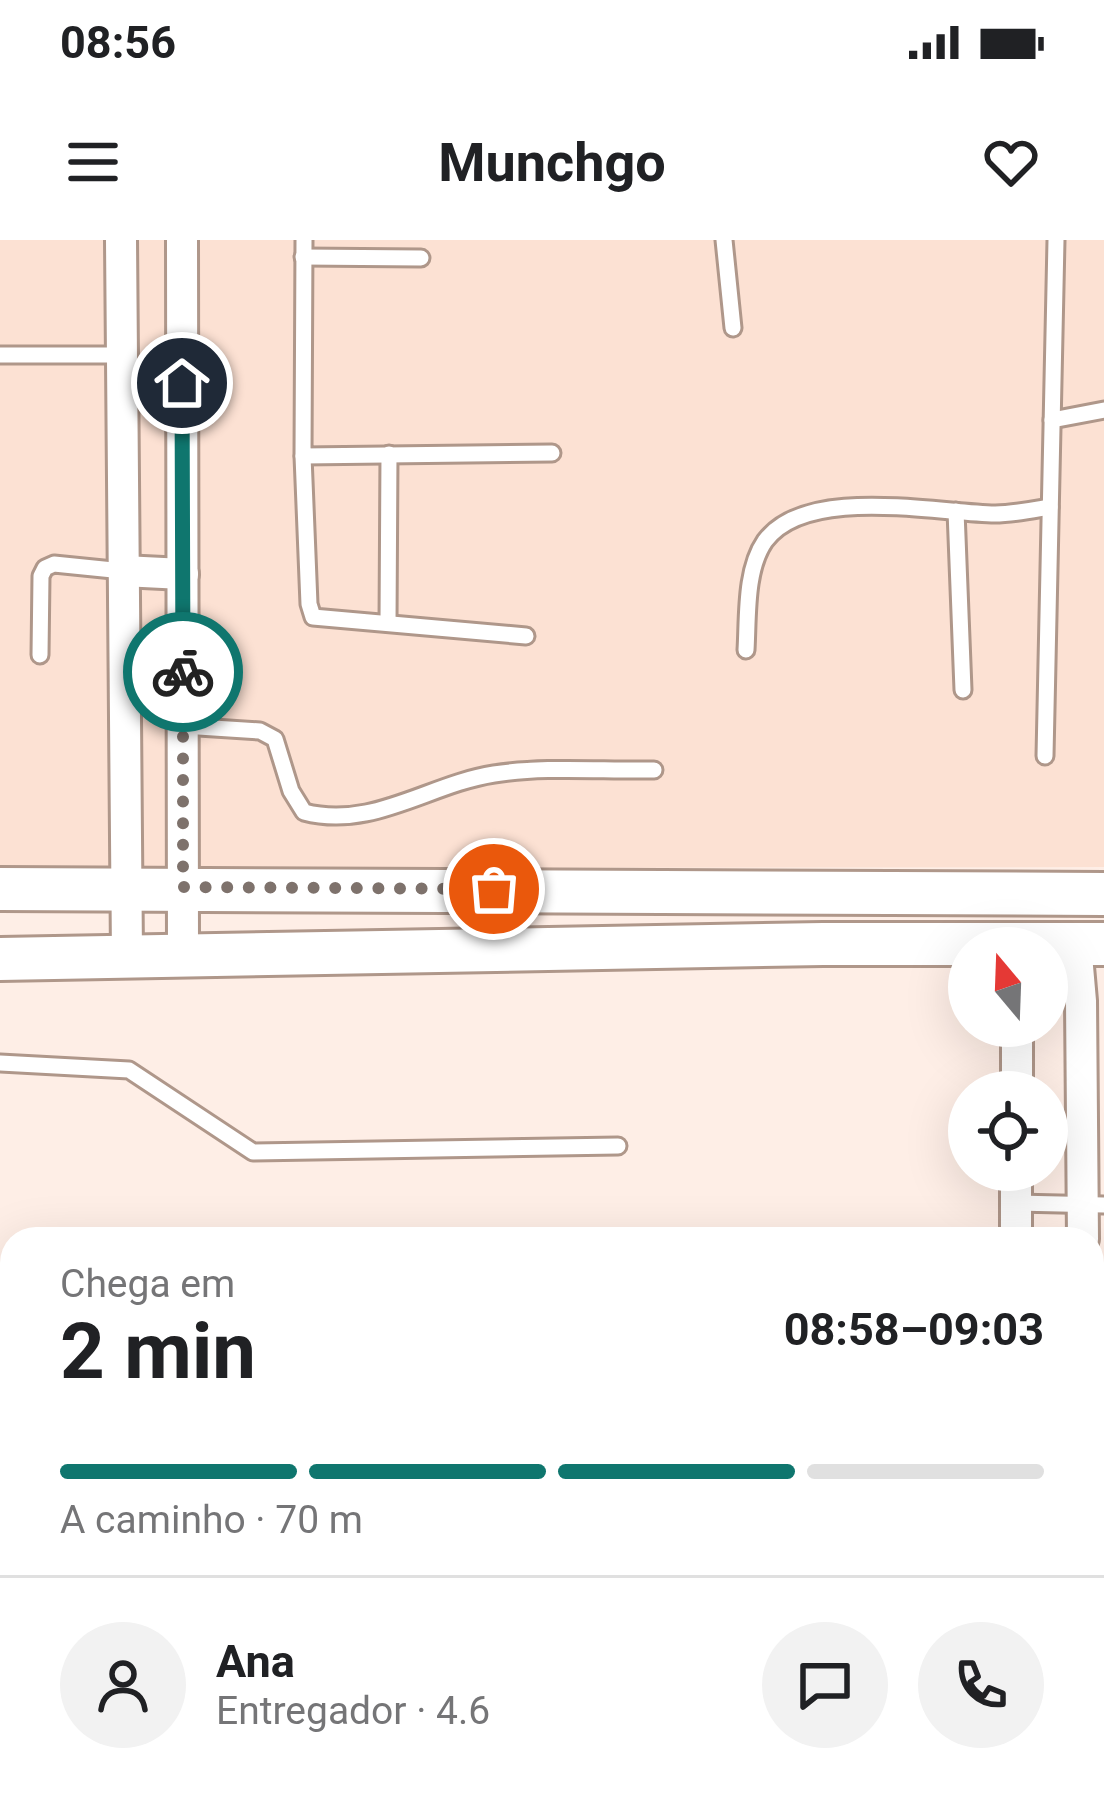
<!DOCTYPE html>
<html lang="pt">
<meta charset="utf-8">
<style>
:root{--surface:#fff;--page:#f2f2f2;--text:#202124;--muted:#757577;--line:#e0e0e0;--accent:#0f766e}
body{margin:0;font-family:Roboto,sans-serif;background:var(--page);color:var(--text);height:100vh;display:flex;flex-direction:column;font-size:45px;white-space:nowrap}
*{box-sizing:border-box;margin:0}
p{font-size:39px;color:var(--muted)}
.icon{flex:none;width:66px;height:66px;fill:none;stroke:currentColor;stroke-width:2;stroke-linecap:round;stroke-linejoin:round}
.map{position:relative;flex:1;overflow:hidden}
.side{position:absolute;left:0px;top:987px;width:1104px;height:591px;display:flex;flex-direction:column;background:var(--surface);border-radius:36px 36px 0 0;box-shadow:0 12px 48px #0002}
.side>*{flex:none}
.needle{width:78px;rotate:341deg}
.fabs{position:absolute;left:948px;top:687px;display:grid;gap:24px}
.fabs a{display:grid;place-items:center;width:120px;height:120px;border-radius:50%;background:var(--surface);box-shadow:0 12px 48px #0002;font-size:60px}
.pin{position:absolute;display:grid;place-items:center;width:102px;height:102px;color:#fff;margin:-51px;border:6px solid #fff;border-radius:50%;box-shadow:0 3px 12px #0007}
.courier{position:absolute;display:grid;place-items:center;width:120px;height:120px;margin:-60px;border:9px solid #0f766e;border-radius:50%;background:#fff;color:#222;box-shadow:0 3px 15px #0007}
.headline em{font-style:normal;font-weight:700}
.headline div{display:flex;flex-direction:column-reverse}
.headline{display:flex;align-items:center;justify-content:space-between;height:204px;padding:0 60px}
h1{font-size:78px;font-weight:700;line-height:90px}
.bar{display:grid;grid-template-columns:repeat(4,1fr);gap:18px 12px;align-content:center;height:144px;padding:0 60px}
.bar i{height:15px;border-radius:9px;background:var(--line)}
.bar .current{background:var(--accent)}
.bar p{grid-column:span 4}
.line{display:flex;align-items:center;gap:30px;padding:0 60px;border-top:3px solid var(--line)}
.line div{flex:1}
.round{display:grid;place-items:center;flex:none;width:126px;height:126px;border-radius:63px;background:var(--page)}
.status{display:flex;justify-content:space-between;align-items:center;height:84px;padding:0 60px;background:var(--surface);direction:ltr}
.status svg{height:33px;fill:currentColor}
header{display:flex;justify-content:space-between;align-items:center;height:156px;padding:0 60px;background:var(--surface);font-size:54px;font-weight:700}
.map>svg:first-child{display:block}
</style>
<div class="status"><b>08:56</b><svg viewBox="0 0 49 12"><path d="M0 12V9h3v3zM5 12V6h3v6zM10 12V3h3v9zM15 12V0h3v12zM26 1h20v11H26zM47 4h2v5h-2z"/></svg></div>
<header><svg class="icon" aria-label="menu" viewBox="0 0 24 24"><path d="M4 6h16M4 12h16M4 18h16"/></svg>Munchgo<svg class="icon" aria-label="heart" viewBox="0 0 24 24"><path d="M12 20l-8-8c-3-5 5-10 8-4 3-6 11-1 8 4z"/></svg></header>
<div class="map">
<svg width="1104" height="1576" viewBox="0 0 1104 1576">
<defs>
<filter id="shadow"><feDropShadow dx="5.5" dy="9" stdDeviation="3" flood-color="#0004"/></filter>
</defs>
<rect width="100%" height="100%" fill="#feeee6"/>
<!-- built -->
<polygon fill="#fce1d3" points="0,0 1104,0 1104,627 0,629"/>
<!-- building -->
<polygon fill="#ac6e4b" filter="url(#shadow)" points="469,989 574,990 574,999 469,999"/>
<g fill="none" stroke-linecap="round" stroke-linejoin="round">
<defs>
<g id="service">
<polyline points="304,0 303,216 552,213"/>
<polyline points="724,0 733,88"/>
<polyline points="303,17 421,18"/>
<polyline points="0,115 122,115"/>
<polyline points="1052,180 1104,170"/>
<polyline points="303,216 309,364 313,377 526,396"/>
<polyline points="956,271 963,450"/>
<polyline points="388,383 389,214"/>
<path d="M746 410C748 377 745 330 765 301 806 245 935 273 995 274 1013 274 1032 270 1050 267"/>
<polyline points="40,415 41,336 45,328 54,324 123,331"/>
<path d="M183 486 260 491 275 499 291 551 304 572C372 590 429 544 494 534 545 526 602 531 654 530"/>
<polyline points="1045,516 1056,0"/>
<polyline points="0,823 129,830 253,912 618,906"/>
<polyline points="1016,963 1104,965"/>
<polyline points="0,1284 0,1292"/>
<polyline points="0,1501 12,1502"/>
</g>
<g id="minor">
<polyline points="121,0 127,716"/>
<polyline points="182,0 183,714"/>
<polyline points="123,331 183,334"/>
<polyline points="1076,704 1081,761 1083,999"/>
<polyline points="1017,852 1017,786"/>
<polyline points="1016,999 1016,930"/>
<polyline points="1087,1566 1087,1576"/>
<polyline points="1013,1576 1013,1566"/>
</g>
<g id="secondary">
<polyline points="0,649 1104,654"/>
<polyline points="0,719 823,704 1104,704"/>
</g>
</defs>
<!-- service casing -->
<use href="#service" stroke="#af978a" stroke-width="21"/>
<!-- minor casing -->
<use href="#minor" stroke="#af978a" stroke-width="36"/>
<!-- secondary casing -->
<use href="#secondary" stroke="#af978a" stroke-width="48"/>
<!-- service -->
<use href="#service" stroke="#fff" stroke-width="15"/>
<!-- minor -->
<use href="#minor" stroke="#fff" stroke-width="30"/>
<!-- secondary -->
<use href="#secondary" stroke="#fff" stroke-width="42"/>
</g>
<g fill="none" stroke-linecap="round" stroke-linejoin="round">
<!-- done -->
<polyline stroke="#7e726c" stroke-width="12" stroke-dasharray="0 21.6" points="183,432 183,647 494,649"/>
<!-- route -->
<polyline stroke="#0f766e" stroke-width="15" points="182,143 183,432"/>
</g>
</svg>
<div class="fabs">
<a><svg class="needle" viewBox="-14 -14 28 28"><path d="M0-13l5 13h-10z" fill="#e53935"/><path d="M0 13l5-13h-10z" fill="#757577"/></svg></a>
<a><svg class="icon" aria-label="locate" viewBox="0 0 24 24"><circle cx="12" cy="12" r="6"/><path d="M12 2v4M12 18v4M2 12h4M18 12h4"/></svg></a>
</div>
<div class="pin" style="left:494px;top:649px;background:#ea580c"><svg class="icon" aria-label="bag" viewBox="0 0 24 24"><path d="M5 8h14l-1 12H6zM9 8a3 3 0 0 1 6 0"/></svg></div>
<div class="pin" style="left:182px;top:143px;background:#1f2937"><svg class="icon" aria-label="home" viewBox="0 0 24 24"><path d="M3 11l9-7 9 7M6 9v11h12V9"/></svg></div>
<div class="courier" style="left:183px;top:432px"><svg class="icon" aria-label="bike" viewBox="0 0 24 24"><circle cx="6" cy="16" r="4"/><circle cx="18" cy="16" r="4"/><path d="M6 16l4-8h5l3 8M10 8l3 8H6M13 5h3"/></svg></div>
<section class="side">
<div class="headline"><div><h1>2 min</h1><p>Chega em</p></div><em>08:58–09:03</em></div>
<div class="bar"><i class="current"></i><i class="current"></i><i class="current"></i><i></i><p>A caminho · 70 m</p></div>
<div class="line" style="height:216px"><a class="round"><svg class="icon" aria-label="person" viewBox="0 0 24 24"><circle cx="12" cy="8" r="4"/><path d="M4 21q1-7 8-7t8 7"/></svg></a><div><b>Ana</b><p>Entregador · 4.6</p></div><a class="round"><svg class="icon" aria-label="chat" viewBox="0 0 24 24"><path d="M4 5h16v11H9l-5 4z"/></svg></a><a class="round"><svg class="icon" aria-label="phone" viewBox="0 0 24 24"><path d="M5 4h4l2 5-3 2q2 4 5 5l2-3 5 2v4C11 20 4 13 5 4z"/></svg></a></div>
</section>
</div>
